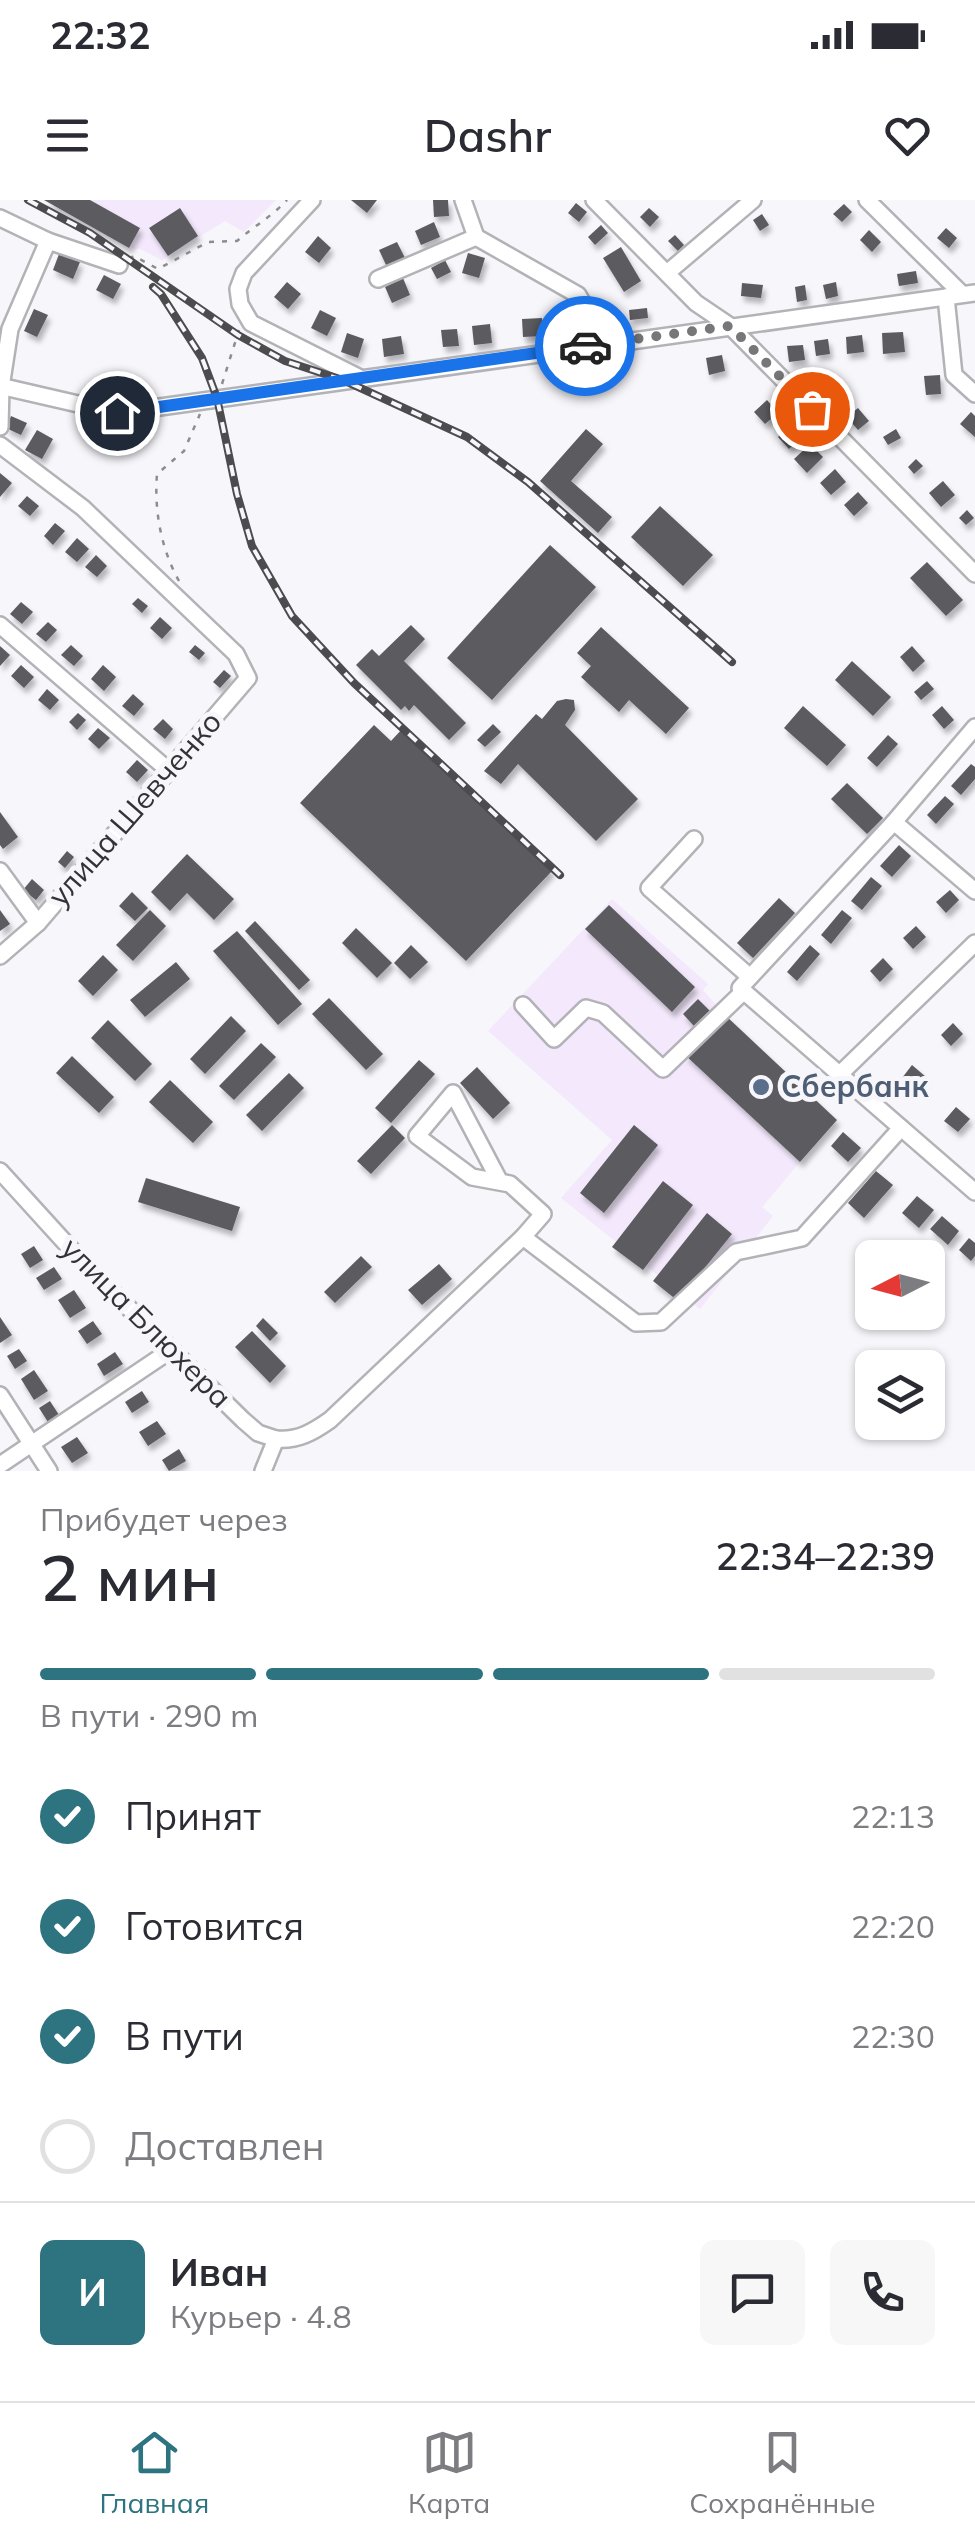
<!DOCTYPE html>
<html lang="ru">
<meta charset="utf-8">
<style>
:root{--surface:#fff;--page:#f7f7f7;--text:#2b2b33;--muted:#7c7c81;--line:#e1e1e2;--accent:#2d7480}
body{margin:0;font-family:Mulish,sans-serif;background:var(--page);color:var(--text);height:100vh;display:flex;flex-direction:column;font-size:38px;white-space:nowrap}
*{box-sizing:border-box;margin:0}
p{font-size:32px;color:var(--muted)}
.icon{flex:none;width:55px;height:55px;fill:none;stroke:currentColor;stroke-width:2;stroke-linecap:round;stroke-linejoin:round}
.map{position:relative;height:1271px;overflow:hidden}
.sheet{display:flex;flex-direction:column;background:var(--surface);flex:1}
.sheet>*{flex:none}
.needle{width:65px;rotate:264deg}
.buttons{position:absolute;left:855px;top:1040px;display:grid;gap:20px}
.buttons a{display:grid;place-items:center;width:90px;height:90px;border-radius:15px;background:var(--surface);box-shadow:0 2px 8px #0004;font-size:50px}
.pin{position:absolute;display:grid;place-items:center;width:85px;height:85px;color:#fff;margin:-42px;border:5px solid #fff;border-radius:50%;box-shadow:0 2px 10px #0007}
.courier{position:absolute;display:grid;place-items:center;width:100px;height:100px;margin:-50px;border:8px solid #1a73e8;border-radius:50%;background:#fff;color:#222;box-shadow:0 2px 12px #0007}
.summary em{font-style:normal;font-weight:600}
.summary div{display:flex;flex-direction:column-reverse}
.summary{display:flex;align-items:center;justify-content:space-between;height:170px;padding:0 40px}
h1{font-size:65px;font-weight:600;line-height:75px}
.bar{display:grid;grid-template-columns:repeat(4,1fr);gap:15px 10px;align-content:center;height:120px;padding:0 40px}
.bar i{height:12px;border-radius:8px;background:var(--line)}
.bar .on{background:var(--accent)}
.bar p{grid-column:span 4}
.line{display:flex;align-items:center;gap:25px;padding:0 40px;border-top:2px solid var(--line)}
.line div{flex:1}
.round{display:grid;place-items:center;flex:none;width:105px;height:105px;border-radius:15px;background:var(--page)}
ol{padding:0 40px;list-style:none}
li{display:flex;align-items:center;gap:30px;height:110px}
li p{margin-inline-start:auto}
li .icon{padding:10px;border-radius:50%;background:var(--accent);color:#fff;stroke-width:4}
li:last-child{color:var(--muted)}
li i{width:55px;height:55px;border:5px solid var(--line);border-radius:50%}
.status{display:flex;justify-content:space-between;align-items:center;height:70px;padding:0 50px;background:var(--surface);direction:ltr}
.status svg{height:28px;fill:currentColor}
header{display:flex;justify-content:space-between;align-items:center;height:130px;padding:0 40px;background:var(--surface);font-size:45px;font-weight:600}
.dock{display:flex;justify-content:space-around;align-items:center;height:140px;border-top:2px solid var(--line);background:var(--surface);font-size:28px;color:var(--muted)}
.dock a{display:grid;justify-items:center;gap:5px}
.dock .on{color:var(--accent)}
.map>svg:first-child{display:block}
</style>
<div class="status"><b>22:32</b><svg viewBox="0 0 49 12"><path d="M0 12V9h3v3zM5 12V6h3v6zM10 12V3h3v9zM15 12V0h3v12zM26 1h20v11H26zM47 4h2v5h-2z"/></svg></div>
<header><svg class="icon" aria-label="menu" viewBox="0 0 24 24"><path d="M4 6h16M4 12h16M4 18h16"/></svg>Dashr<svg class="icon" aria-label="heart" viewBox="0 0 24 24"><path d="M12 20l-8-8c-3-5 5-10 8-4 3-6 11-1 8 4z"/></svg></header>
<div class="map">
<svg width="975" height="1271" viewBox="0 0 975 1271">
<defs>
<filter id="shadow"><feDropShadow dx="3" dy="5.5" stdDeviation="2.5" flood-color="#0004"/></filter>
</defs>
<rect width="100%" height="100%" fill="#f6f6fb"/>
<!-- industrial -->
<g fill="#f3e8fc">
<polygon points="45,0 276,0 244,32 225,21 162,60 138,48 136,50"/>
<polygon points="612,699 708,784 703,790 725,815 685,855 800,962 762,1007 773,1016 700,1109 561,998 612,940 488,831"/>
</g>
<!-- building -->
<g fill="#5c5c60" filter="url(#shadow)">
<polygon points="44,0 90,0 140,28 129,48"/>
<polygon points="351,0 377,0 367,13"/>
<polygon points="433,0 448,0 449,16 434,17"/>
<polygon points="576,3 587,12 579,22 568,13"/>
<polygon points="844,4 852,12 842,22 833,14"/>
<polygon points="180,8 198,36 168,56 149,28"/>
<polygon points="649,8 659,17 650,27 640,17"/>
<polygon points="762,14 769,25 760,31 753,20"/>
<polygon points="434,22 440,37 421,45 415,31"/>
<polygon points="601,25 608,33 595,45 588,37"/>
<polygon points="946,28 957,38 949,48 937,38"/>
<polygon points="869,30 881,42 872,52 860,40"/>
<polygon points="675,35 684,45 678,51 668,41"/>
<polygon points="318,36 331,48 319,63 305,52"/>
<polygon points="397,42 405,58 387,67 379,50"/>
<polygon points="621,47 641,81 624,92 603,58"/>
<polygon points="468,53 485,58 479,78 462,73"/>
<polygon points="59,54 80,62 73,79 53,70"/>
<polygon points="445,60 451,72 437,79 431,68"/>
<polygon points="916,71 918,83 899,86 897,74"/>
<polygon points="104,75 121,84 113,99 96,90"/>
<polygon points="403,78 410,95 392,103 385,87"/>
<polygon points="287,82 301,94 288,109 274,97"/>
<polygon points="836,82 838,96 826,99 823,85"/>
<polygon points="742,83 763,85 761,98 741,96"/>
<polygon points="805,85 807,100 797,102 795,87"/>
<polygon points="647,108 648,118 630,120 629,110"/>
<polygon points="34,109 48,115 37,137 24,131"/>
<polygon points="320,110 336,118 327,136 311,128"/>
<polygon points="542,118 543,136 523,137 522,119"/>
<polygon points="490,124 492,143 474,145 472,126"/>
<polygon points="457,129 459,146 443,147 441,130"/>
<polygon points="903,132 905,152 883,154 882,133"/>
<polygon points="347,133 364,139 358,158 341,152"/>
<polygon points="862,135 864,152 847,154 846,137"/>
<polygon points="401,136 404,154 384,157 382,139"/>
<polygon points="828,139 830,154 816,156 814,141"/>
<polygon points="803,145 805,160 789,162 787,146"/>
<polygon points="722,155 725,171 709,175 706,158"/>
<polygon points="940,175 941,194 926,195 924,176"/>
<polygon points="767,200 778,213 765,224 754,212"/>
<polygon points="858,208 869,221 858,230 847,217"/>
<polygon points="971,212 975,216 975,237 960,224"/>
<polygon points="11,216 27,223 21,235 6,228"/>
<polygon points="792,225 802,237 789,249 778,237"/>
<polygon points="586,229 603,244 571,281 612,317 598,333 540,281"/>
<polygon points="896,229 901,238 888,245 883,237"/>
<polygon points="37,230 53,239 42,259 25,250"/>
<polygon points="810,244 823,257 807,273 794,259"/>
<polygon points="916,259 923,266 914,274 908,267"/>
<polygon points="835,269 846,282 831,295 820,283"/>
<polygon points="0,273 12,283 0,297"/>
<polygon points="943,281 955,295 941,307 929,293"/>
<polygon points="858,292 868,303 854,316 844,305"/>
<polygon points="27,296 39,306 30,316 18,306"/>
<polygon points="660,306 713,355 683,386 631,337"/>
<polygon points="967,310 974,318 966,325 959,318"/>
<polygon points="55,323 65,331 53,345 44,336"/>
<polygon points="77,338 89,349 77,362 65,352"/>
<polygon points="550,345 596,387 492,500 447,458"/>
<polygon points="96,355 107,366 97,377 85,367"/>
<polygon points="927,362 963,400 946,416 910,378"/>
<polygon points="138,398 148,406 142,413 132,404"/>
<polygon points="21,402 33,412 22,424 10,414"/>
<polygon points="160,417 172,428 162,439 150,428"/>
<polygon points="48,422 57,430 46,442 36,434"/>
<polygon points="411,425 425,439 404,461 466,523 449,540 414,505 409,511 405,506 401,510 356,465 372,449 379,456"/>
<polygon points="601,427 689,508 666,534 629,500 619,512 581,477 591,466 577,453"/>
<polygon points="71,445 83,456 74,466 61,455"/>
<polygon points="195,445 205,453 199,460 189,452"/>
<polygon points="0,446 10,455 0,466"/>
<polygon points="912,446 925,461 913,472 900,457"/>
<polygon points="852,461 891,497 873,516 835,480"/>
<polygon points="21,465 34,477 24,488 11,476"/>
<polygon points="103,465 116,477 104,491 91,479"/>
<polygon points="224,470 231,476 220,488 213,482"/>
<polygon points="927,481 934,489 921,500 914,492"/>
<polygon points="47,489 59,500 50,510 38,500"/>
<polygon points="133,494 144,504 134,516 122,506"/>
<polygon points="566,499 574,500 575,510 565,525 638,599 596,641 518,564 501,584 484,571 536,514 542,519 557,501"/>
<polygon points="803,506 846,545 827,566 784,528"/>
<polygon points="942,506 954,520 944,529 932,515"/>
<polygon points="78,513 86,520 77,530 69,522"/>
<polygon points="163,519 173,529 165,539 153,529"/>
<polygon points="493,524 501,532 485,547 477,540"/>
<polygon points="374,525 391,541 403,528 552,671 466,761 300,603"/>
<polygon points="98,528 110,538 99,549 88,539"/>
<polygon points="888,535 898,544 877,567 867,558"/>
<polygon points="137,560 148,570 137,582 126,572"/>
<polygon points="971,564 975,567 975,579 961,595 951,586"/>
<polygon points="847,583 883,618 867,634 831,599"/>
<polygon points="945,596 954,604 936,624 927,615"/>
<polygon points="0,612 18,637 3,649 0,645"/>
<polygon points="899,645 911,656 892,677 880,666"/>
<polygon points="67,651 74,657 65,668 58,662"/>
<polygon points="187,654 234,699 214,720 187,693 170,711 151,692"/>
<polygon points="871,677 882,686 862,710 851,701"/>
<polygon points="32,679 44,690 36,700 23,690"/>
<polygon points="950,690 959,700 946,713 936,702"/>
<polygon points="132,692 148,708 135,721 119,706"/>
<polygon points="779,698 795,713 753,758 737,743"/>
<polygon points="609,705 695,787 672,812 585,729"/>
<polygon points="0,710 10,724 0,731"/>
<polygon points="150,710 166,726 133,761 116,745"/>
<polygon points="842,710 852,718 831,744 821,735"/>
<polygon points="255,721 310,780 299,790 245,731"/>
<polygon points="916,726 926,737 913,749 903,738"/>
<polygon points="356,728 392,763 377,778 342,743"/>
<polygon points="237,731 302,804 278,825 213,751"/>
<polygon points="411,745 428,762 410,779 394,763"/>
<polygon points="810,745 820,754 797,781 787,772"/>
<polygon points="103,755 118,770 93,796 78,781"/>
<polygon points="883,758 893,769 880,782 870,771"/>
<polygon points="176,762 190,779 145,817 130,800"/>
<polygon points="329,798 383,854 366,870 312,814"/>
<polygon points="698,799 710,811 694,826 683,814"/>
<polygon points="725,815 837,920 800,962 685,855"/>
<polygon points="231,816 246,831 205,874 190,859"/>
<polygon points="108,820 152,864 135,881 91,838"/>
<polygon points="953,823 963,834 951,846 941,835"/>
<polygon points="261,843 276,857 234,900 219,886"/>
<polygon points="72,856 114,897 99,913 56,873"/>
<polygon points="419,860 435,874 391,923 375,908"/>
<polygon points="912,865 926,877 914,890 902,878"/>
<polygon points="477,867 510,903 493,919 460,883"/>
<polygon points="289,873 304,888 262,931 246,915"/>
<polygon points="170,880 213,922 193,943 149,902"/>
<polygon points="956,907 970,919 958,932 944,921"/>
<polygon points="392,925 405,938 371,974 357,961"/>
<polygon points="634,925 658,945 604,1013 580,993"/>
<polygon points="843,932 861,948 848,962 831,946"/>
<polygon points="876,971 893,985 864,1018 848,1003"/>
<polygon points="146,978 240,1007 232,1031 138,1002"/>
<polygon points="663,981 693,1005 643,1070 612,1047"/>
<polygon points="917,996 934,1010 919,1028 902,1013"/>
<polygon points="707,1013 732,1034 678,1101 653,1081"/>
<polygon points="942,1016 959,1031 948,1045 930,1029"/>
<polygon points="969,1038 975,1043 975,1056 971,1061 959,1050"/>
<polygon points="34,1046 43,1060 30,1068 21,1054"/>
<polygon points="361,1056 372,1067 335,1103 324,1092"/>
<polygon points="439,1064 452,1079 422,1105 408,1090"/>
<polygon points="54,1067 62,1079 44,1090 36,1078"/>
<polygon points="74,1090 86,1108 70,1118 58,1100"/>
<polygon points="0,1117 12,1135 0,1143"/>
<polygon points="263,1118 278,1133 270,1141 256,1126"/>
<polygon points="93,1121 102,1134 87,1144 78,1131"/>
<polygon points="252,1131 286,1166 270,1183 235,1147"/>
<polygon points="19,1149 27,1161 15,1169 7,1156"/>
<polygon points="115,1152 123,1164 104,1176 97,1164"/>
<polygon points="34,1170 48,1191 34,1200 21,1179"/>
<polygon points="142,1191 149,1202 132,1213 125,1202"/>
<polygon points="50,1201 59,1215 48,1222 39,1208"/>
<polygon points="157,1221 166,1234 148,1246 139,1232"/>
<polygon points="77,1237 88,1253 72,1263 61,1247"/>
<polygon points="179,1249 186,1261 169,1271 162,1260"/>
</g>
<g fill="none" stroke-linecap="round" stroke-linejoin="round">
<defs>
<g id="minor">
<polyline points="312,0 244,73 238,89 240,104 251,123 360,178"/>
<polyline points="463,0 476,37 578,95 606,143"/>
<polyline points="594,0 696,103 730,126 975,374"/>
<polyline points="867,0 962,94"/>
<polyline points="0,18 48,41"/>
<polyline points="667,73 753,0"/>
<polyline points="378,79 476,37"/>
<polyline points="946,97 954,175 975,194"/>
<polyline points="0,186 117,213 975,93"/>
<polyline points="0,227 1,187 10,129 48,41 119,65"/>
<polyline points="0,245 83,308 236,454 248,478 38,723 0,756"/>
<polyline points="0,425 168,570"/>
<polyline points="975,527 894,622 740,788 975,992"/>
<polyline points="894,622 975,691"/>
<polyline points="694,639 649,688 750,777"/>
<polyline points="0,671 38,723"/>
<polyline points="523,805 554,839 586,808 603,813 663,869 744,791"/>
<polyline points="840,874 975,743"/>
<polyline points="0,971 90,1070 243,1220 258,1233 276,1239 263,1271"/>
<polyline points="523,1037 636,1123 661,1122 736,1052 802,1038 901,928"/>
<polyline points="0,1195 49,1271"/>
<path d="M276 1239C298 1241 313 1232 330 1220L523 1037 543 1014 510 984 472 977 417 936 453 893 500 982"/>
<polyline points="0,1265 171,1150"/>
</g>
</defs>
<!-- minor casing -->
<use href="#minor" stroke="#b3b2b7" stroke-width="20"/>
<!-- path -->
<g stroke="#8d8d90" stroke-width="2.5" stroke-dasharray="5 8" stroke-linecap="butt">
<path d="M129 59 134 56 158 69 208 42 237 41C254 26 270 18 287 0"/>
<polyline points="222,184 239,130"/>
<path d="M179 381C161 349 154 310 157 274L184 251 200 214"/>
</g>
<!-- minor -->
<use href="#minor" stroke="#fff" stroke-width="15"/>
<defs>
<g id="rail">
<polyline points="28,0 90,33 238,135 285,161 343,180 467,237 528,282 732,462"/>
<polyline points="153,87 161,94 202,158 217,198 237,294 252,346 292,416 354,483 560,675"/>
</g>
</defs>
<!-- rail casing -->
<use href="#rail" stroke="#4c4c4f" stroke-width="8"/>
<!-- rail -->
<use href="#rail" stroke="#f6f6fb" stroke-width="4" stroke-dasharray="11" stroke-linecap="butt"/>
</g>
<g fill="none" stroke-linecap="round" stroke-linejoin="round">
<!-- done -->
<polyline stroke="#77777a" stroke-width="10" stroke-dasharray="0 18" points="585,146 730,126 812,209"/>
<!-- route -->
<polyline stroke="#1a73e8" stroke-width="12" points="117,213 585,146"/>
</g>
<!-- markers -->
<circle fill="#5c6f8a" stroke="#f6f6fb" stroke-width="4" cx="761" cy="887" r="10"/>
<g text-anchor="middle" stroke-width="10" stroke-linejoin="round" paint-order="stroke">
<!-- street labels -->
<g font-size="30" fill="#333335" stroke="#f6f6fb">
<text transform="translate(135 609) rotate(-49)" y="10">улица Шевченко</text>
<text transform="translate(146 1123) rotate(45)" y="10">улица Блюхера</text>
</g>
<!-- service labels -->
<g font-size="30" font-weight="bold" fill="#4e5e75" stroke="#f6f6fb" text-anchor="start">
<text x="781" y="897">Сбербанк</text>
</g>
</g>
</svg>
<div class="buttons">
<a><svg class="needle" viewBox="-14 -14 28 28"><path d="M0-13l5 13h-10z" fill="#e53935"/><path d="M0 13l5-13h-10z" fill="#7c7c81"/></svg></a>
<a><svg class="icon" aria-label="layers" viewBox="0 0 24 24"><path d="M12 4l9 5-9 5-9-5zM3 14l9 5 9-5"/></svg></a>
</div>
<div class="pin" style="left:812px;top:209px;background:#ea580c"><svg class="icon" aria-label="bag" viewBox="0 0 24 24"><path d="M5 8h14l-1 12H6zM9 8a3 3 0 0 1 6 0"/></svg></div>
<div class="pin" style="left:117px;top:213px;background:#1f2937"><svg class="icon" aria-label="home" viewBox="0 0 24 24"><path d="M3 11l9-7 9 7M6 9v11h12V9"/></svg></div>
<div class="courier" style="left:585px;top:146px"><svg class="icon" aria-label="car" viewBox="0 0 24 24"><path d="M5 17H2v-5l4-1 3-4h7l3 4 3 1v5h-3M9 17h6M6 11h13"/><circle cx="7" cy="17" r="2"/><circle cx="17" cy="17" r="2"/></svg></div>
</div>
<section class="sheet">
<div class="summary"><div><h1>2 мин</h1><p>Прибудет через</p></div><em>22:34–22:39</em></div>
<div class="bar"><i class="on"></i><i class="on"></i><i class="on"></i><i></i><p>В пути · 290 m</p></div>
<ol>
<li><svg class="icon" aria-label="check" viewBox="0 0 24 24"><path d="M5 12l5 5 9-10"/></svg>Принят<p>22:13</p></li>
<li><svg class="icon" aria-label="check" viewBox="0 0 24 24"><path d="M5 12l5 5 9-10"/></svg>Готовится<p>22:20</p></li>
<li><svg class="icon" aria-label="check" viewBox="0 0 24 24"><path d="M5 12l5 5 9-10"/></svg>В пути<p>22:30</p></li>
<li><i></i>Доставлен</li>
</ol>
<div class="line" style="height:180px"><b class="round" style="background:var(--accent);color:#fff">И</b><div><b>Иван</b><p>Курьер · 4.8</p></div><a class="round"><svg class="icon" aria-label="chat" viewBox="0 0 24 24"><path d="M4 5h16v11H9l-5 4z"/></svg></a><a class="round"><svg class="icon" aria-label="phone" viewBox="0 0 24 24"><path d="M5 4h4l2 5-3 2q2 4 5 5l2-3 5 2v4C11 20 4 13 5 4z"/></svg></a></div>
</section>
<nav class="dock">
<a class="on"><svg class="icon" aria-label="home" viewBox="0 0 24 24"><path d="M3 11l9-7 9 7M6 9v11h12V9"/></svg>Главная</a>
<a><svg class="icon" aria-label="map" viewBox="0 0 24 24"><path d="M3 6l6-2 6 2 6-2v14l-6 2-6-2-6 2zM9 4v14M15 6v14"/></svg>Карта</a>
<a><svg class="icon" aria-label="saved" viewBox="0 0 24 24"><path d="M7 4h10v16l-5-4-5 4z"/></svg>Сохранённые</a>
</nav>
